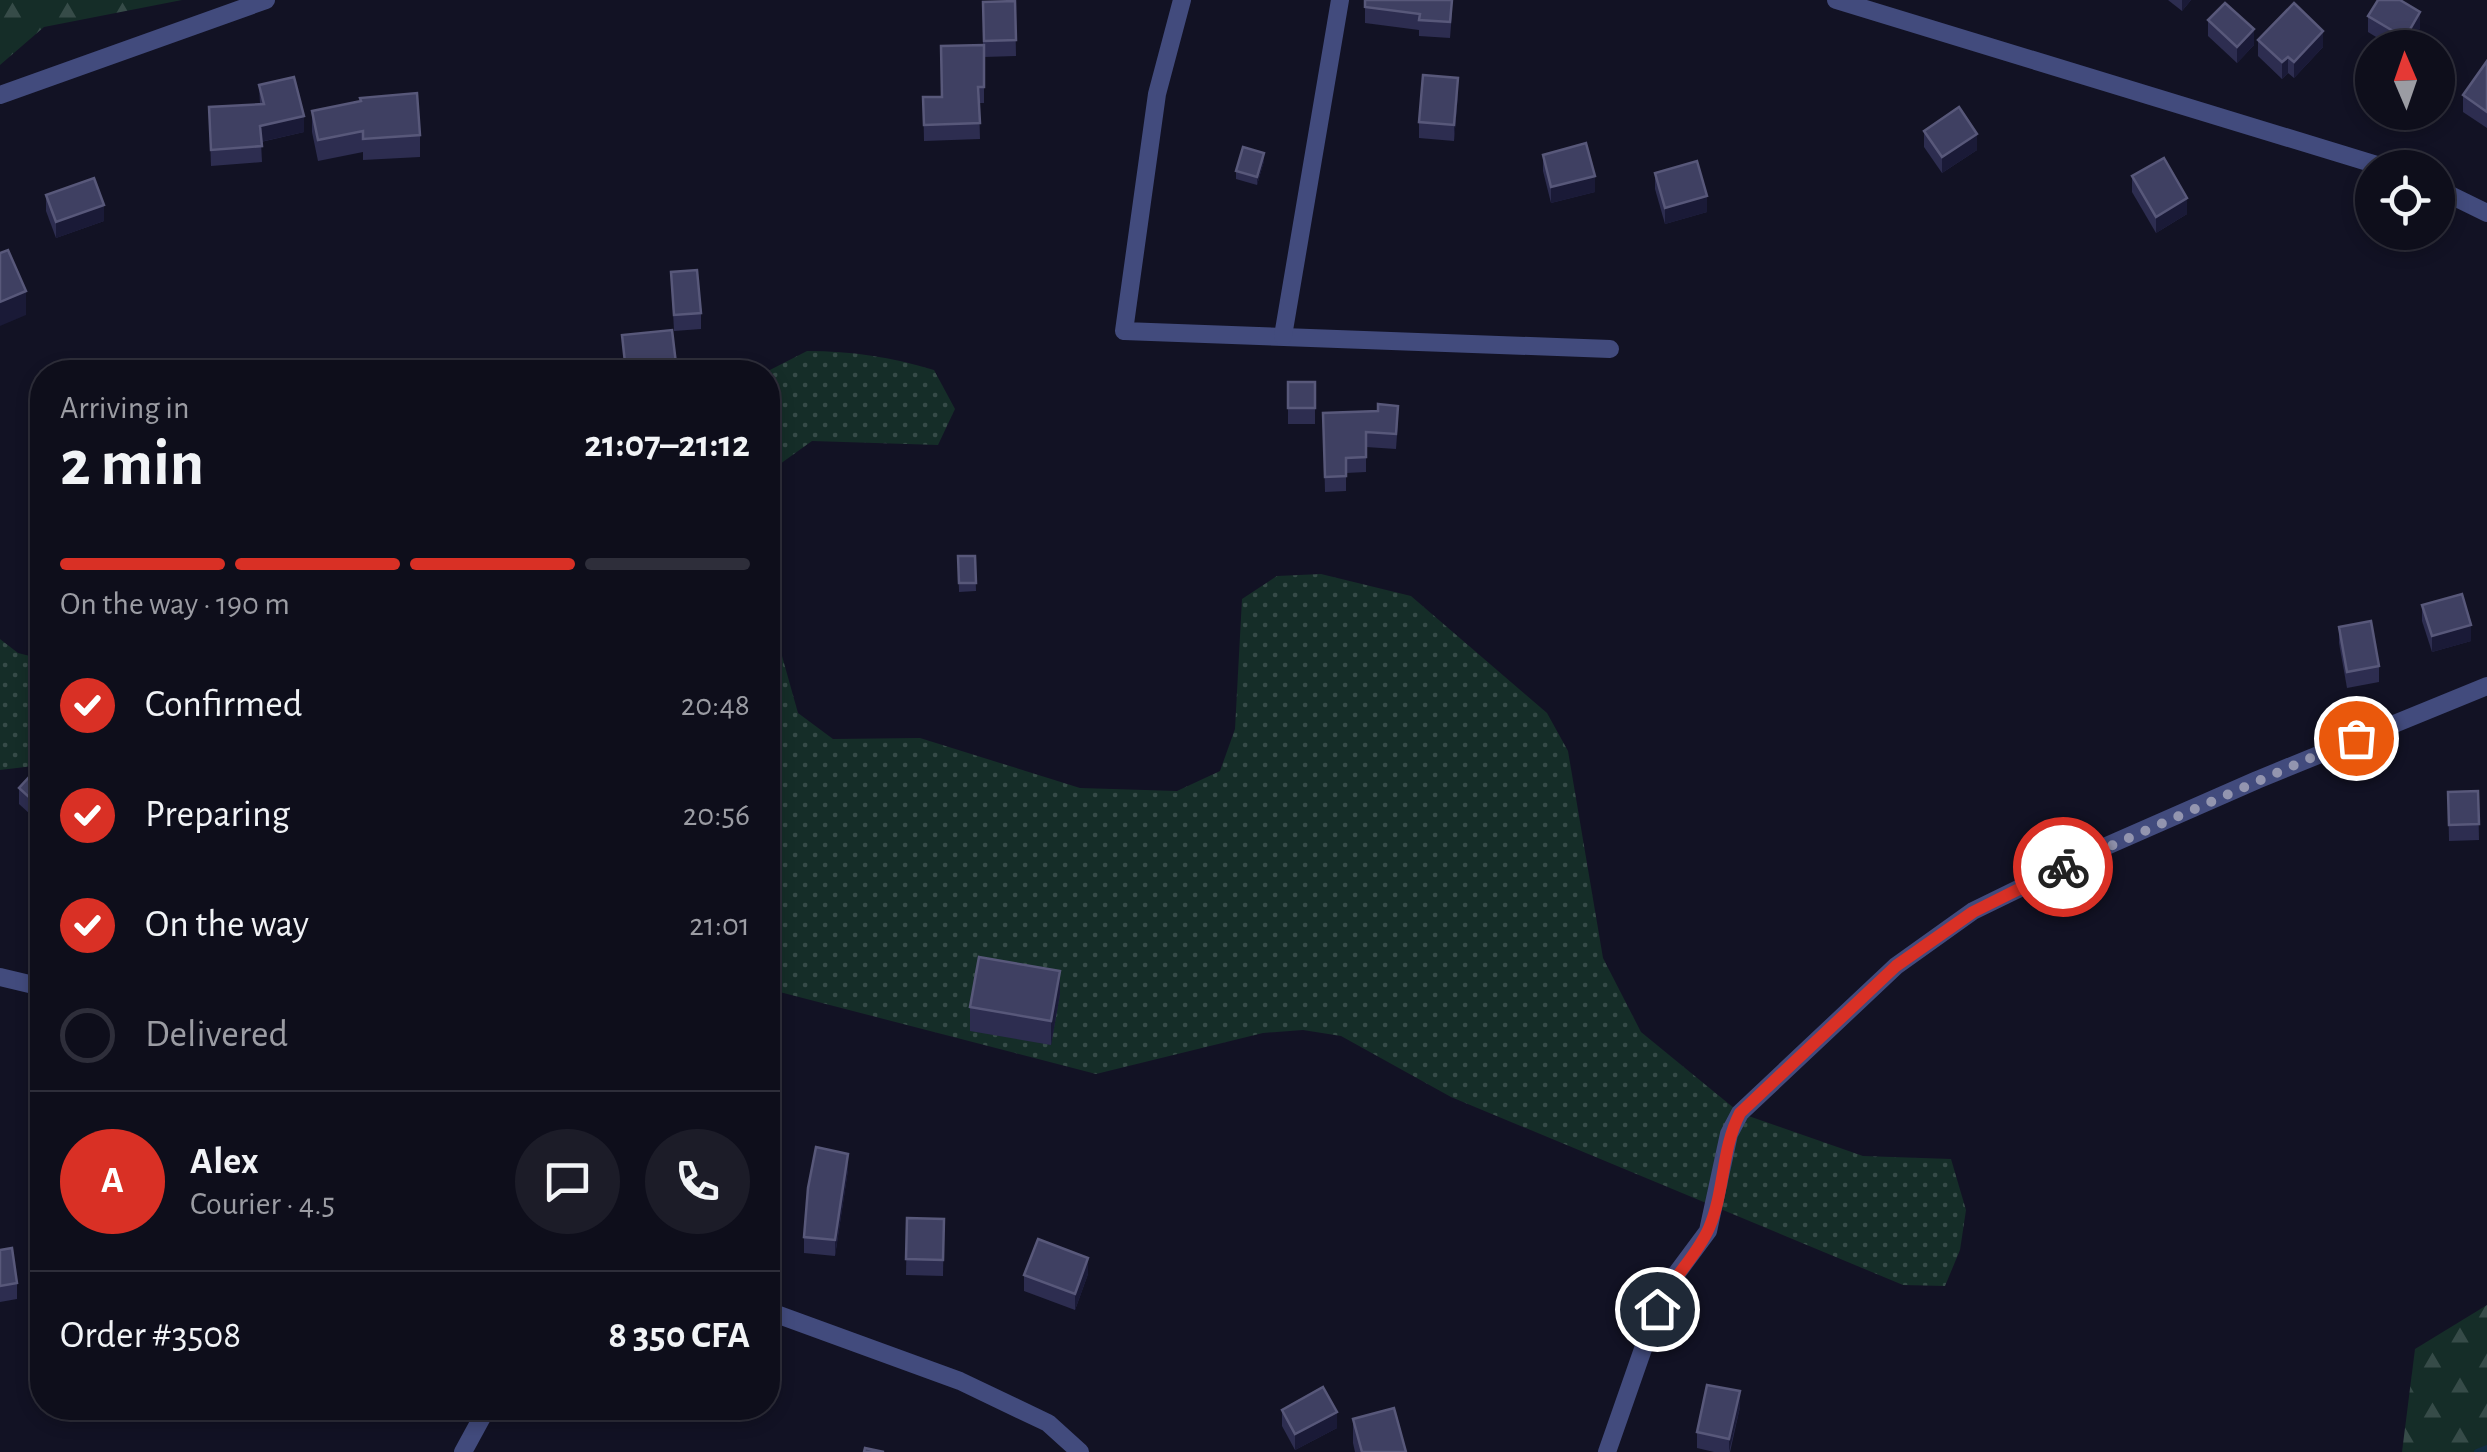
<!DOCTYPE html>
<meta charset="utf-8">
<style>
:root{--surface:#0e0e1b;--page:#1c1c28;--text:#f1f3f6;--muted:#9b9ca3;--line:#2e2e3a;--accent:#d93025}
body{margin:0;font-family:"Alegreya Sans",sans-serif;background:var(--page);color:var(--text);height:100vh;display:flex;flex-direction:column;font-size:38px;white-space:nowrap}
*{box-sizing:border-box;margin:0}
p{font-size:32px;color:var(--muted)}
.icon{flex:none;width:55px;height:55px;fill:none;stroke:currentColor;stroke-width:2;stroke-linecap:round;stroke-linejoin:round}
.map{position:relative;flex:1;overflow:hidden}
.drawer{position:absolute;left:30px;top:360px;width:750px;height:1060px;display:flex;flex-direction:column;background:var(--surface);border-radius:40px;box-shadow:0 5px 15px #0003,0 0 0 2px var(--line)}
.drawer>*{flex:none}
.needle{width:65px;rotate:358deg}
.fabs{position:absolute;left:2355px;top:30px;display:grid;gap:20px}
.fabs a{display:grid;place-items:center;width:100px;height:100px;border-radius:50%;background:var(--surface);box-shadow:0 5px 15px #0003,0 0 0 2px var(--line);font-size:50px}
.pin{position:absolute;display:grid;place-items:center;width:85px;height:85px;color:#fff;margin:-42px;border:5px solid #fff;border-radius:50%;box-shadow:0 2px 10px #0007}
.courier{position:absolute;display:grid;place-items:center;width:100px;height:100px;margin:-50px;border:8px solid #d93025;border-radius:50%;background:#fff;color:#222;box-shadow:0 2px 12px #0007}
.headline em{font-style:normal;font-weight:600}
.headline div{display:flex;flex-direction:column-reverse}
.headline{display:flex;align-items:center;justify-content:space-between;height:170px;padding:0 30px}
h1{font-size:65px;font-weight:600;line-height:75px}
.bar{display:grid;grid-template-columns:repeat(4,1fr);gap:15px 10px;align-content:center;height:120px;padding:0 30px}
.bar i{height:12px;border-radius:8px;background:var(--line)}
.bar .active{background:var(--accent)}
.bar p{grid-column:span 4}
.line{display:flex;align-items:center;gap:25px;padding:0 30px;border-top:2px solid var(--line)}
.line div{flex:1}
.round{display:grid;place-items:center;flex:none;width:105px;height:105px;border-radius:52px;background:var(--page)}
ol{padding:0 30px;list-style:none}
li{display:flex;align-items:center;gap:30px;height:110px}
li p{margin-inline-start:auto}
li .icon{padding:10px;border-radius:50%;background:var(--accent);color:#fff;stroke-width:4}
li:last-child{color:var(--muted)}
li i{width:55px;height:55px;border:5px solid var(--line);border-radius:50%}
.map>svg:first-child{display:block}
</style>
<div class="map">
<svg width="2487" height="1452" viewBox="0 0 2487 1452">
<defs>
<pattern id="grass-dots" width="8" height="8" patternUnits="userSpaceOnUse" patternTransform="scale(2.5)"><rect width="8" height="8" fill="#152d28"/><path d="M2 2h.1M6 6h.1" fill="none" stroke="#364b48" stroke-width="1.8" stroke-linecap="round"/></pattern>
<pattern id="forest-firs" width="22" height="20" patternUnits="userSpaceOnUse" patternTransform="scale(2.5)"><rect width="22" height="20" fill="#152d28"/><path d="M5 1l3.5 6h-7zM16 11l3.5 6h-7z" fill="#364b48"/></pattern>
</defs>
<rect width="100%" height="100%" fill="#121224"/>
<!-- grass -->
<g fill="url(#grass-dots)">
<path d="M807 351C852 351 891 357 934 370L955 409 938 445 812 441 780 464 768 504 766 372Z"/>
<polygon points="768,515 775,631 798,713 833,739 920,738 1080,788 1177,791 1220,771 1235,729 1242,599 1277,576 1321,574 1411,596 1547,713 1568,751 1603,958 1641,1032 1740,1113 1863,1156 1951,1159 1966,1210 1960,1250 1945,1286 1903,1285 1451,1097 1341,1036 1303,1030 1263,1033 1096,1074 768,989"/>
<polygon points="0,639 18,653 42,659 42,765 0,770"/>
</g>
<!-- forest -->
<g fill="url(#forest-firs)">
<polygon points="0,0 182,0 44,27 0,65"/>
<polygon points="2487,1305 2487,1452 2402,1452 2415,1349"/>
</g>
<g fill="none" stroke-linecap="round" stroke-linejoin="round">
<!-- stream -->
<polyline stroke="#122d42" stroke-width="6" points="2477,1452 2487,1448"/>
<!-- minor -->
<g stroke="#424b7d" stroke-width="18">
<polyline points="1182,0 1157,94 1124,331 1610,349"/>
<polyline points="1836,0 2387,168"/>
<polyline points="0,95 266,0"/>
<polyline points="2438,189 2487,213"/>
<polyline points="1283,336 1340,0"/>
<polyline points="0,977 42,987"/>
<polyline points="768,1311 960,1381 1048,1423 1080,1452"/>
<polyline points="463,1452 487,1408"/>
<polyline points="1607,1452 1657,1309 1668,1285 1708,1231 1729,1134 1740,1113 1896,966 1973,911 2102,848 2257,780 2487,686"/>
</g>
</g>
<!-- wall -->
<g fill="#2d2d50">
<polygon points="2168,0 2191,0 2182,11"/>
<polygon points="1015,1 1016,56 984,57 984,103 979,103 980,139 924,141 923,97 941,97 983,45 983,2"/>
<polygon points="1365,7 1452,13 1450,38 1419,36 1419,30 1365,23"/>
<polygon points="2368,16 2420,28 2409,48 2394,48 2368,32"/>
<polygon points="2208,20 2254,45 2237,63 2208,36"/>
<polygon points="2258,40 2323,47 2294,78 2288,73 2282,79 2258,56"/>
<polygon points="2487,61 2487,128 2463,112 2463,95"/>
<polygon points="259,85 304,132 261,142 262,162 211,166 209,107 260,104"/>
<polygon points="1458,94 1454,141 1419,138 1419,122"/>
<polygon points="312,111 420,135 420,157 363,160 363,152 318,161 312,132"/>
<polygon points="1924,131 1977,150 1942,173 1924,147"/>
<polygon points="1543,155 1595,192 1551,203 1543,171"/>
<polygon points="1264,161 1257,185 1236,179 1236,171"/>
<polygon points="1655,173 1707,212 1665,224 1655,189"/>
<polygon points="2132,176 2187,214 2156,233 2132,192"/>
<polygon points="46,195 104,221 56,238 46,211"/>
<polygon points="671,272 701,313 701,329 674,331"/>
<rect x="1288" y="382" width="27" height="42"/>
<polygon points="1323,413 1398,421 1396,449 1366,447 1366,472 1346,473 1346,491 1325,492"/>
<polygon points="958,556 975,556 976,591 959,592"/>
<polygon points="2422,605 2471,641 2432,652 2422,621"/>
<polygon points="2339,627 2379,666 2379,682 2347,688 2339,643"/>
<polygon points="42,765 42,825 19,804 19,788"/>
<polygon points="2478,791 2479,840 2449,841 2448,792"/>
<polygon points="42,911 42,943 36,940 36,924"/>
<polygon points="1060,994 1051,1045 970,1031 970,1007"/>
<polygon points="848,1170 835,1256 804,1253 804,1237"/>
<polygon points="907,1218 944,1219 943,1276 906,1275"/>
<polygon points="0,1250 17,1283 17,1299 0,1302"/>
<polygon points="1088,1274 1075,1310 1024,1291 1024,1275"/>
<polygon points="1740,1407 1730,1452 1714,1452 1697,1448 1697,1432"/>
<polygon points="1282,1410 1337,1428 1295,1450 1282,1426"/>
<polygon points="1353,1419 1406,1452 1355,1452 1353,1443"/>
</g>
<!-- shaded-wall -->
<g fill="#1a1a37">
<polygon points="2182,0 2191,0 2182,11"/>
<polygon points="2420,12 2420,28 2409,48 2405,48 2405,38"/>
<polygon points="2254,29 2254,45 2237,63 2237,47"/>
<polygon points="2323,31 2323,47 2294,78 2294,62"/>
<polygon points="2288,57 2288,73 2282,79 2282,62"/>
<polygon points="1458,78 1458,94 1454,141 1454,125"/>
<polygon points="304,116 304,132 260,142 260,126"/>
<polygon points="1977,134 1977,150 1942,173 1942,157"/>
<polygon points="1264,153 1264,161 1257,185 1257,177"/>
<polygon points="1595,176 1595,192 1551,203 1551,187"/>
<polygon points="1707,196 1707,212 1665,224 1665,208"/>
<polygon points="2187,198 2187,214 2156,233 2156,217"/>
<polygon points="104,205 104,221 56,238 56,222"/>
<polygon points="26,291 26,315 0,326 0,302"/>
<polygon points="2471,625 2471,641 2432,652 2432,636"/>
<polygon points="1060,971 1060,994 1051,1045 1051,1021"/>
<polygon points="848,1154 848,1170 835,1256 835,1240"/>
<polygon points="1088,1258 1088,1274 1075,1310 1075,1294"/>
<polygon points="1740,1391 1740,1407 1729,1452 1729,1439"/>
<polygon points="1337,1412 1337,1428 1295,1450 1295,1434"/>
</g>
<!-- building -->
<g fill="#3f4062" stroke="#58587a" stroke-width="2.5">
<polygon points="1365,0 1452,0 1450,22 1419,20 1420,14 1365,7"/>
<polygon points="2378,0 2400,0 2420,12 2405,38 2368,16"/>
<polygon points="1015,1 1016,40 984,41 983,2"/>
<polygon points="2225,3 2254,29 2237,47 2208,20"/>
<polygon points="2294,3 2323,31 2294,62 2288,57 2282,62 2258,40"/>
<polygon points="984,45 984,87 978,87 980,123 924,125 923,97 942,97 941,46"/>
<polygon points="2487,61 2487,112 2463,95"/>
<polygon points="1423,75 1458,78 1454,125 1419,122"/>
<polygon points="294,77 304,116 260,126 262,146 211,150 209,107 264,104 259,85"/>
<polygon points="417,93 420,135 363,139 363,131 318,140 312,111 361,101 360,98"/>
<polygon points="1959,107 1977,134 1942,157 1924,131"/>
<polygon points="1586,143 1595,176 1551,187 1543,155"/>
<polygon points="1243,147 1264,153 1257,177 1236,171"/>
<polygon points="2164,158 2187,198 2156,217 2132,176"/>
<polygon points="1697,161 1707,196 1665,208 1655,173"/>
<polygon points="94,178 104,205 56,222 46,195"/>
<polygon points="8,250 26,291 0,302 0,253"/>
<polygon points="697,270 701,313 674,315 671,272"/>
<polygon points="672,330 677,372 626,372 622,335"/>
<polygon points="565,364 565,372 540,372 540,367"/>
<rect x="1288" y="382" width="27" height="26"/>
<polygon points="1378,404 1398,406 1396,434 1366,432 1366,457 1346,458 1346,476 1325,477 1323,413 1378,411"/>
<polygon points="958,556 975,556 976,583 959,583"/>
<polygon points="2462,594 2471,625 2432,636 2422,605"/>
<polygon points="2371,621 2379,666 2347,672 2339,627"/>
<polygon points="41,764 42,765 42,809 19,788"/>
<polygon points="2478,791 2479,824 2449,825 2448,792"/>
<polygon points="42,911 42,927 36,924"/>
<polygon points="979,957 1060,971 1051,1021 970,1007"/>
<polygon points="816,1147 848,1154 835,1240 804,1237 808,1188"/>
<polygon points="907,1218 944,1219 943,1260 906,1259"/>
<polygon points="1038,1239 1088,1258 1075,1294 1024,1275"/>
<polygon points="12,1248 17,1283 0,1286 0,1250"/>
<polygon points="1707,1385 1740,1391 1729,1439 1697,1432"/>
<polygon points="1323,1387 1337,1412 1295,1434 1282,1410"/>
<polygon points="1394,1408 1406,1452 1362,1452 1353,1419"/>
<polygon points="865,1448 884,1452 864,1452"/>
</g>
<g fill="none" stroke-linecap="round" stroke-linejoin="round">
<!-- done -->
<polyline stroke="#9395af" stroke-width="10" stroke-dasharray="0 18" points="2063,867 2356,738"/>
<!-- route -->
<path stroke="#d93025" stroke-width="12" d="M1657 1309C1670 1280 1697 1256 1709 1228 1725 1191 1721 1150 1740 1113L1896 966 1973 912 2063 867"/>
</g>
</svg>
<div class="fabs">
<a><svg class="needle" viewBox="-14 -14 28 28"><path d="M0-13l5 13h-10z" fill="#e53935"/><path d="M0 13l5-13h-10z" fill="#9b9ca3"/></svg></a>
<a><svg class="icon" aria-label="locate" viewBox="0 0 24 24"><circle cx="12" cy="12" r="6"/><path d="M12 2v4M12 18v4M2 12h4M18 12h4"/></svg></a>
</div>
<div class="pin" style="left:2356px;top:738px;background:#ea580c"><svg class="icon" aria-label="bag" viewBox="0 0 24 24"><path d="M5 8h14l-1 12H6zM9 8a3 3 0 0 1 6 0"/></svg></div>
<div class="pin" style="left:1657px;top:1309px;background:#1f2937"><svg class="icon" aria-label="home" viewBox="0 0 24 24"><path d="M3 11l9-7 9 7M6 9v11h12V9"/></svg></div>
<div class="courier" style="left:2063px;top:867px"><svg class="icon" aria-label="bike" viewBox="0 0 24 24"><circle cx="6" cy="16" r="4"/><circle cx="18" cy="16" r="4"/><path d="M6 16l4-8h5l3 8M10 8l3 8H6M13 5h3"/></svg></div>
<section class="drawer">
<div class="headline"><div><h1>2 min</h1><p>Arriving in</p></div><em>21:07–21:12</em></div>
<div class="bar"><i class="active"></i><i class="active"></i><i class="active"></i><i></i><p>On the way · 190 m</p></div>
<ol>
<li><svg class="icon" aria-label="check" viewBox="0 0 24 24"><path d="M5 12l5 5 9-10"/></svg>Confirmed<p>20:48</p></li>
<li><svg class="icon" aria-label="check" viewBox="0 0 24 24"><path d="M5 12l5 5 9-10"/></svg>Preparing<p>20:56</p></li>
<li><svg class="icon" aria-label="check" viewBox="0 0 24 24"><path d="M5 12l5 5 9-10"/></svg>On the way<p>21:01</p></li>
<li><i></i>Delivered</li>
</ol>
<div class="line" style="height:180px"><b class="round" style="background:var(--accent);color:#fff">A</b><div><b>Alex</b><p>Courier · 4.5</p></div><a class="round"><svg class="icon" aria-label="chat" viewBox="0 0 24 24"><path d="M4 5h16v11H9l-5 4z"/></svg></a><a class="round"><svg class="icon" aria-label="phone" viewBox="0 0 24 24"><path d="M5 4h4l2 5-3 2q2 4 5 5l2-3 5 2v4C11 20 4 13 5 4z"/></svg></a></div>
<div class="line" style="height:130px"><div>Order #3508</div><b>8 350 CFA</b></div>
</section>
</div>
